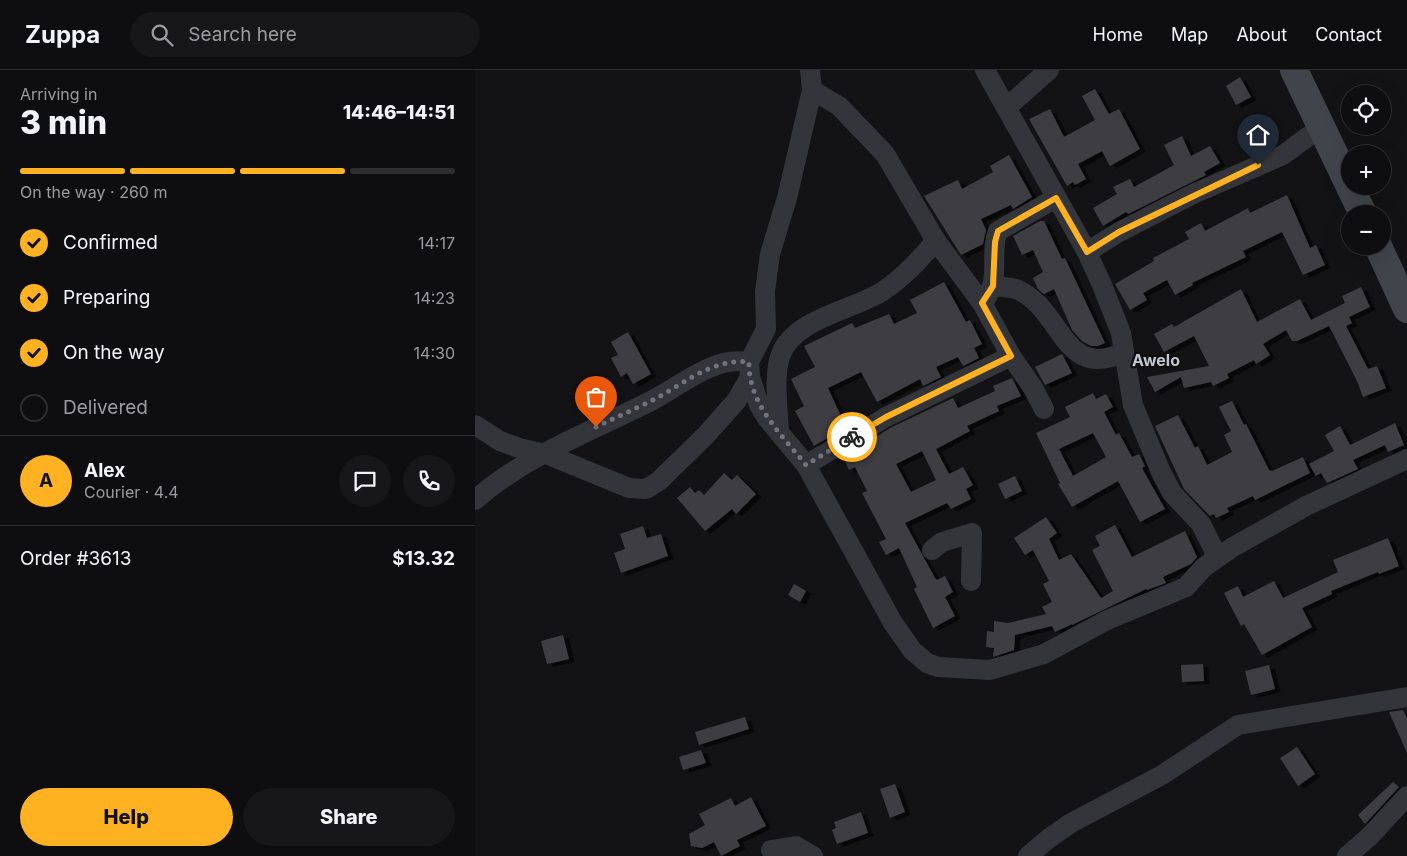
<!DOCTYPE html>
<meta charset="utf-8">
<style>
:root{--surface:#0e0e10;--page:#171719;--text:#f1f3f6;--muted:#9b9c9f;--line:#2e2e30;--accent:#ffb221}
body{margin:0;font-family:Inter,sans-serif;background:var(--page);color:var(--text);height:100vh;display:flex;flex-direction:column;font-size:19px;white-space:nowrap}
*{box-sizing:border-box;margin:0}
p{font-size:16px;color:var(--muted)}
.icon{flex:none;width:28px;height:28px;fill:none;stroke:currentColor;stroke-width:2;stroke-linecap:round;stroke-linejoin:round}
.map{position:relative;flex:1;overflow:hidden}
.sheet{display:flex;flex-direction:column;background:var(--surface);width:475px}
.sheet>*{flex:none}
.fabs{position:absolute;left:866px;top:15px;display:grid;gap:10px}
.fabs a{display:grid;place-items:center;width:50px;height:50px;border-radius:50%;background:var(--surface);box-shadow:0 5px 20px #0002,0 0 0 1px var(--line);font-size:25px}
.pin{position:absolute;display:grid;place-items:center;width:42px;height:42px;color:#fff;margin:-51px -21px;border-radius:50% 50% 50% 0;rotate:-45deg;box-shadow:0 0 5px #0007}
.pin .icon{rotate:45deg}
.courier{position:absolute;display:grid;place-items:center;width:50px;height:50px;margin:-25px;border:4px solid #ffb221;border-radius:50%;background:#fff;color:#222;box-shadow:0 1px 6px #0007}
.summary em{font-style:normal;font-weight:800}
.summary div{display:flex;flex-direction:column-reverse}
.summary{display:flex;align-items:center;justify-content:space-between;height:85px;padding:0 20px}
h1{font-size:32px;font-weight:800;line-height:38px}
.bar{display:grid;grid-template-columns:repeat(4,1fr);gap:8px 5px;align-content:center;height:60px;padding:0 20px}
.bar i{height:6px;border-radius:4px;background:var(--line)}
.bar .selected{background:var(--accent)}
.bar p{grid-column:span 4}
.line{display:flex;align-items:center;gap:12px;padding:0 20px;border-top:1px solid var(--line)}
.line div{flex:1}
.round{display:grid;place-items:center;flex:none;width:52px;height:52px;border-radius:26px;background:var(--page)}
ol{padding:0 20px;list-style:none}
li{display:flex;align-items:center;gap:15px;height:55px}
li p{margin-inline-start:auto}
li .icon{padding:5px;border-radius:50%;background:var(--accent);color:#111;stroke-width:4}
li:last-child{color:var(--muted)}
li i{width:28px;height:28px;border:2px solid var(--line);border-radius:50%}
.button{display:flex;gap:10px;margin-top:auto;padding:10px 20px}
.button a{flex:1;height:58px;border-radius:30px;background:var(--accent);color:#111;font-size:20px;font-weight:800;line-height:58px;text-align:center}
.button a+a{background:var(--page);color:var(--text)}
header{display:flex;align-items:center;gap:30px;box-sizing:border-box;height:70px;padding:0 25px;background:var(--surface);border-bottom:1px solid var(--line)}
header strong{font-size:24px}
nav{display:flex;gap:28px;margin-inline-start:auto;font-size:18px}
.search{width:350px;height:45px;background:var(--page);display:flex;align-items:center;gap:12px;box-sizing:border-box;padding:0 18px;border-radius:28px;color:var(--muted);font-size:19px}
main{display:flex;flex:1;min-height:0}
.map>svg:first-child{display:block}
</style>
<header>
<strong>Zuppa</strong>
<div class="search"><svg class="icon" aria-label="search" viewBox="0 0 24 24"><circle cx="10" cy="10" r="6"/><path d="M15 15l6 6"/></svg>Search here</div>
<nav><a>Home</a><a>Map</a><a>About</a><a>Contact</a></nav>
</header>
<main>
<section class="sheet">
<div class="summary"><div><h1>3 min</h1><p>Arriving in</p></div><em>14:46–14:51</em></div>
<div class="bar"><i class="selected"></i><i class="selected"></i><i class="selected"></i><i></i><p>On the way · 260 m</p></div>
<ol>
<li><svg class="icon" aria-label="check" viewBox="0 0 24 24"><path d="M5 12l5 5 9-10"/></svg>Confirmed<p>14:17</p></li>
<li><svg class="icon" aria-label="check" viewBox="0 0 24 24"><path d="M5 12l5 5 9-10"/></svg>Preparing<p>14:23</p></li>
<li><svg class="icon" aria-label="check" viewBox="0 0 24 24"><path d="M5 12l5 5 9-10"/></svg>On the way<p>14:30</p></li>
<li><i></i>Delivered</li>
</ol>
<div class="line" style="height:90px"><b class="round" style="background:var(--accent);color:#111">A</b><div><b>Alex</b><p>Courier · 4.4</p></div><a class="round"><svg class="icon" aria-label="chat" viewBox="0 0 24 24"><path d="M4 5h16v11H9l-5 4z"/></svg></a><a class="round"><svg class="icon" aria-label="phone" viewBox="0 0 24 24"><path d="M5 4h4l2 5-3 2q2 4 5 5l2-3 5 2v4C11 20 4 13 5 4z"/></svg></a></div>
<div class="line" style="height:65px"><div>Order #3613</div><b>$13.32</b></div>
<div class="button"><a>Help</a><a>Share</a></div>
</section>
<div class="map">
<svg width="932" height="786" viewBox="0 0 932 786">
<defs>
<filter id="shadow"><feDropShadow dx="5.5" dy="3" stdDeviation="0" flood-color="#0009"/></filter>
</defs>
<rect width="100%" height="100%" fill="#131315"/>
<!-- building -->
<g fill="#3c3e43" fill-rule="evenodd" filter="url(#shadow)">
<polygon points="765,7 776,27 761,35 751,16"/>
<polygon points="620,19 634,44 644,39 665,79 635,96 627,81 603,94 611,109 600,115 598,112 592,116 554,49 575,39 589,67 620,50 607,26"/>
<polygon points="707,66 716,86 735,76 745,93 729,102 731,105 653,144 651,142 628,156 618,138 642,124 638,117 655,109 659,117 699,95 689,75"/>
<polygon points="534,85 557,127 538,139 536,135 506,149 511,160 508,174 486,185 449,126 483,110 487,119 518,102 515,96"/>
<polygon points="812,125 835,178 841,175 850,195 828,205 807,162 768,181 771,187 717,213 718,215 700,225 692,210 668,223 672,230 655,240 640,214 679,191 678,188 714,169 710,162 726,153 730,161 773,138 775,143"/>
<polygon points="565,151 569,151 587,189 590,188 630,273 623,276 616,276 607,271 597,260 579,219 569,224 563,219 558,208 568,202 558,180 547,185 538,166"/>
<polygon points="469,212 491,252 495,250 507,274 499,278 504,288 488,296 483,287 461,297 466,307 448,316 445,309 402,332 386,302 353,318 371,357 339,376 320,341 329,336 316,309 340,297 329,276 377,253 380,258 414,244 419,254 442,243 435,230"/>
<polygon points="886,217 895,237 874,247 877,253 871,256 893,299 902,296 911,318 888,327 882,311 854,256 822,271 817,271 811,260 788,274 795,285 781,294 779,290 752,304 754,308 738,316 736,312 709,318 706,307 680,322 672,307 734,296 719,266 689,282 679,264 697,254 699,257 766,219 782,252 825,229 836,250 870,233 867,226"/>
<polygon points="153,262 176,304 158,314 152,303 146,307 136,288 143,285 136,272"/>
<polygon points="587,284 597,303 570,315 560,297"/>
<path d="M537 308 546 326 522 336 524 341 492 356 495 361 461 379 474 404 488 397 498 415 491 419 496 429 476 439 472 433 430 453 460 508 462 510 470 506 478 522 470 527 480 546 458 558 439 519 442 517 424 478 411 485 404 472 411 469 387 423 392 421 380 397 374 400 368 387 417 357 478 328 483 338 520 321 518 316ZM447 381 461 410 436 422 421 394Z"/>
<path d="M618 323 621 329 631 324 638 337 629 342 641 365 644 363 657 387 664 384 670 396 667 398 690 439 665 452 643 411 597 437 583 414 585 413 561 363 595 347 590 337ZM618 363 631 387 598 406 584 379Z"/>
<polygon points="757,331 769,355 771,354 794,400 797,401 828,387 835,403 780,430 778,426 752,438 754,442 741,448 739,444 735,446 709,419 680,356 703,345 720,378 723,376 732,395 757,382 749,365 756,361 744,337"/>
<polygon points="920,353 929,375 913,382 910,375 878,390 883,399 852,413 846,403 841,406 834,394 859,381 850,365 865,356 875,375"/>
<polygon points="249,403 257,410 262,405 281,424 261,444 257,439 230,461 202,428 215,417 220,423 224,420 229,425"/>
<polygon points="540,406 547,421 530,429 523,414"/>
<polygon points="571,447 582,463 574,469 584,490 596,484 626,528 638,521 617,480 625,476 620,466 640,455 657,487 710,461 722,487 716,494 688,507 691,513 672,520 671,519 597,555 597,554 580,562 577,556 540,565 539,580 518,587 519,578 511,577 512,561 519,562 519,551 533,553 571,544 567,537 577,532 568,514 574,511 558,480 550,485 539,468"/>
<polygon points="168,456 172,468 186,464 193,486 146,503 139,483 150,479 145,464"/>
<polygon points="913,468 924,496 904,504 903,502 856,521 857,524 827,538 837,557 787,585 769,554 766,556 749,523 763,516 768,527 799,511 808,528 863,502 858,490"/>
<polygon points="319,514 331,521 325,532 313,525"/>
<polygon points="88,565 94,589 72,594 66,571"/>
<polygon points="728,594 729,611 707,612 706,595"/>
<polygon points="794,595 800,619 776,625 770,601"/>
<polygon points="928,640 932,648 932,683 914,642"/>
<polygon points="270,647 274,659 224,675 220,662"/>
<polygon points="822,677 840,704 823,716 805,688"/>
<polygon points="226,680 231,693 208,700 204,687"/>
<polygon points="918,712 924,717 890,754 883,745"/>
<polygon points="420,714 430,742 415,748 405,719"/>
<polygon points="276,727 291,756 262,770 265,776 246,786 239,772 227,778 216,776 214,764 230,755 224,744 256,728 260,736"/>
<polygon points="386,742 393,763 362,774 357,760 361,758 359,752"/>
</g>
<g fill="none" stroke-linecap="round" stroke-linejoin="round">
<!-- street -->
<g stroke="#33353a" stroke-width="20">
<polyline points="335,0 337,20 312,128 295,184 290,221 291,259 274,292 275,307 284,335 292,348 331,395 418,553 437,580 452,593 463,597 515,600 569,584 632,550 711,517 729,497 758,477 831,436 932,389"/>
<polyline points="510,0 612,182 627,215 646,263 658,335 686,402 697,423 726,454 742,486"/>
<polyline points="337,20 364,36 410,84 461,171 507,233 536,286 558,318 569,339"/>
<polyline points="531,38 574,0"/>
<polyline points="612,182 644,162 718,124 808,85 846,57"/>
<path d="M518 216C526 217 534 217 541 219 588 238 587 312 649 282"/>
<path d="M511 228C526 208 514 182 523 161L581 128"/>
<polyline points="0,355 25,371 44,378 71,384 154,418 171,419 184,411 231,365 262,330 275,307"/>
<path d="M304 361C303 340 298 304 306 284 320 248 379 240 408 221 429 207 445 189 461 171"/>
<polyline points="331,395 411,347 536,286"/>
<path d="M0 430C51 385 117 361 176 331 197 320 216 305 237 297 249 291 260 290 274 292"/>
<polyline points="457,480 467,472 497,463 496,511"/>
<polyline points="296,780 321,776 338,786"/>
<polyline points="553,786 573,769 596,753 687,705 763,655 932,627"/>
<polyline points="872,786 894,767 932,726"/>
</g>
<!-- secondary -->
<g stroke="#41444a" stroke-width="28">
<polyline points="819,0 888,144"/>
<polyline points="903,176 932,239"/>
</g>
</g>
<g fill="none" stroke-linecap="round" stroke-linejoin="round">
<!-- done -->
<path stroke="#71747e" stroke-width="5" stroke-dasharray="0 9" d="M121 357C139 348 158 340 176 331 208 315 236 288 274 292 273 334 307 365 331 395L377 367"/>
<!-- route -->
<polyline stroke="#ffb221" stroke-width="6" points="377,367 411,347 536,286 507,233 518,216 520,172 523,161 581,128 612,182 644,162 783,95"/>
</g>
<g text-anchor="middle" stroke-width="4.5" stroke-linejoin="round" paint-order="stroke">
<!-- quarter labels -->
<g font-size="16" font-weight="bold" fill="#c4c8d2" stroke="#0e0e10">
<text x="681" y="296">Awelo</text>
</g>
</g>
</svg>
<div class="fabs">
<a><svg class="icon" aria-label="locate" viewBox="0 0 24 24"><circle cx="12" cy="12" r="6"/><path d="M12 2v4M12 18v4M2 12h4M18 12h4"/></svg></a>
<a>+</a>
<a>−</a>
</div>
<div class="pin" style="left:121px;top:357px;background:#ea580c"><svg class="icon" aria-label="bag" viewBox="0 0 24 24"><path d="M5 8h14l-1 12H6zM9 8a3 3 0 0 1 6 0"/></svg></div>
<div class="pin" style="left:783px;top:95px;background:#1f2937"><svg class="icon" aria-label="home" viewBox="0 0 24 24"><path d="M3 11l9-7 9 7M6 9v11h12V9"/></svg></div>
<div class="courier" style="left:377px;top:367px"><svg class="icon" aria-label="bike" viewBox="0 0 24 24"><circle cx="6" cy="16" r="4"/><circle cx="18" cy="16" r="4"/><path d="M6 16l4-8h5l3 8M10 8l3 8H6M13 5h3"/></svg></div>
</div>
</main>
